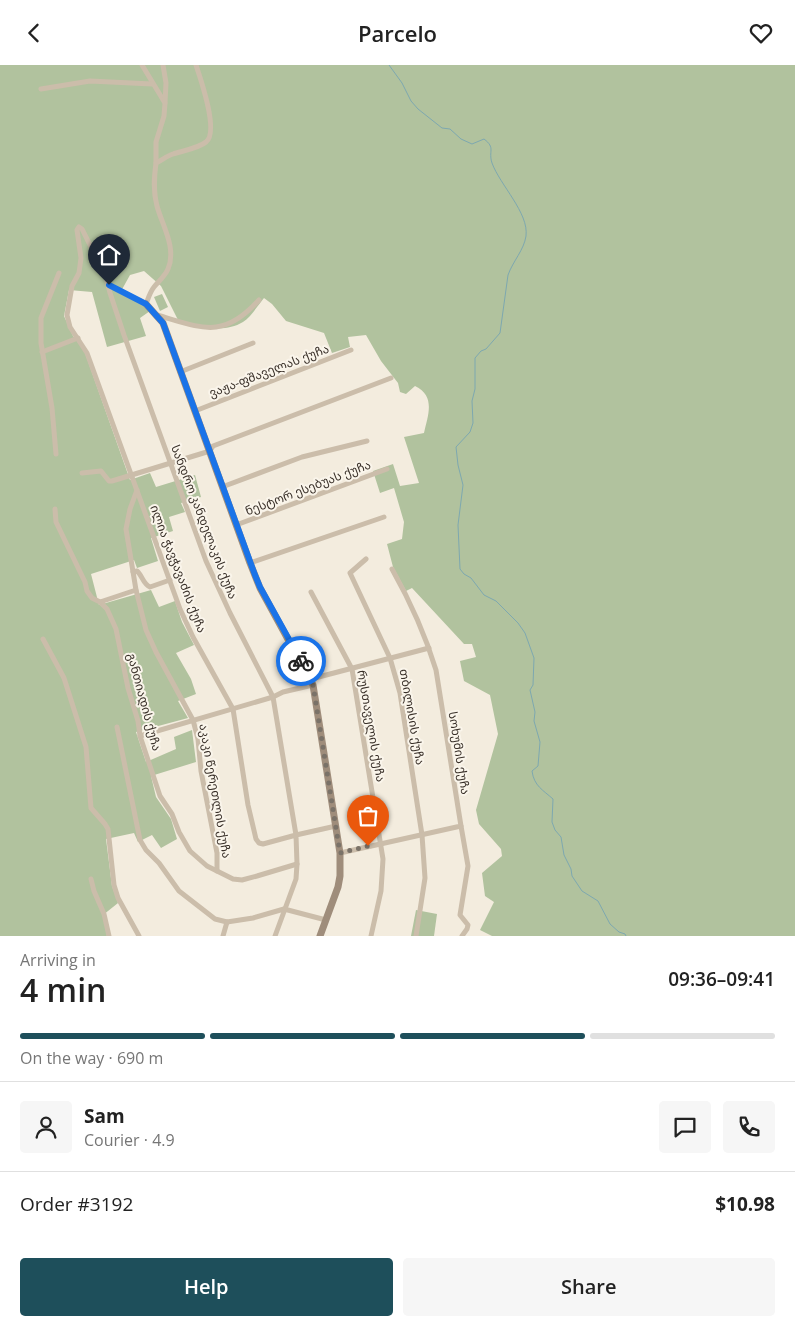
<!DOCTYPE html>
<meta charset="utf-8">
<style>
:root{--surface:#fff;--page:#f6f6f6;--text:#222;--muted:#767676;--line:#e0e0e0;--accent:#1e4f5b}
body{margin:0;font-family:"Open Sans","Noto Sans Georgian",sans-serif;background:var(--page);color:var(--text);height:100vh;display:flex;flex-direction:column;font-size:19px;white-space:nowrap}
*{box-sizing:border-box;margin:0}
p{font-size:16px;color:var(--muted)}
.icon{flex:none;width:28px;height:28px;fill:none;stroke:currentColor;stroke-width:2;stroke-linecap:round;stroke-linejoin:round}
.map{position:relative;height:871px;overflow:hidden}
.sheet{display:flex;flex-direction:column;background:var(--surface);flex:1}
.sheet>*{flex:none}
.pin{position:absolute;display:grid;place-items:center;width:42px;height:42px;color:#fff;margin:-51px -21px;border-radius:50% 50% 50% 0;rotate:-45deg;box-shadow:0 0 5px #0007}
.pin .icon{rotate:45deg}
.courier{position:absolute;display:grid;place-items:center;width:50px;height:50px;margin:-25px;border:4px solid #1a73e8;border-radius:50%;background:#fff;color:#222;box-shadow:0 1px 6px #0007}
.headline em{font-style:normal;font-weight:600}
.headline div{display:flex;flex-direction:column-reverse}
.headline{display:flex;align-items:center;justify-content:space-between;height:85px;padding:0 20px}
h1{font-size:32px;font-weight:600;line-height:38px}
.bar{display:grid;grid-template-columns:repeat(4,1fr);gap:8px 5px;align-content:center;height:60px;padding:0 20px}
.bar i{height:6px;border-radius:4px;background:var(--line)}
.bar .selected{background:var(--accent)}
.bar p{grid-column:span 4}
.line{display:flex;align-items:center;gap:12px;padding:0 20px;border-top:1px solid var(--line)}
.line div{flex:1}
.round{display:grid;place-items:center;flex:none;width:52px;height:52px;border-radius:5px;background:var(--page)}
.cta{display:flex;gap:10px;margin-top:auto;padding:10px 20px}
.cta a{flex:1;height:58px;border-radius:5px;background:var(--accent);color:#fff;font-size:20px;font-weight:600;line-height:58px;text-align:center}
.cta a+a{background:var(--page);color:var(--text)}
header{display:flex;justify-content:space-between;align-items:center;height:65px;padding:0 20px;background:var(--surface);font-size:22px;font-weight:600}
.map>svg:first-child{display:block}
</style>
<header><svg class="icon" aria-label="back" viewBox="0 0 24 24"><path d="M15 5l-7 7 7 7"/></svg>Parcelo<svg class="icon" aria-label="heart" viewBox="0 0 24 24"><path d="M12 20l-8-8c-3-5 5-10 8-4 3-6 11-1 8 4z"/></svg></header>
<div class="map">
<svg width="795" height="871" viewBox="0 0 795 871">
<rect width="100%" height="100%" fill="#f3ecde"/>
<!-- green -->
<g fill="#b1c29e">
<path d="M0 0H795V871H492L480 865 494 837 485 831 482 808 502 791 501 784 479 759 476 745 498 669 490 630 464 616 460 596 476 592 472 579H464L412 523 406 526 393 502 387 479 402 474 404 457 394 423 380 428 373 406 393 399 400 421 419 418 404 372 424 368C428 350 436 331 415 321L406 329 400 327 398 318 381 296 366 270 348 272 350 282 332 288 324 268 286 256 272 239 264 233C258 240 251 252 243 257 223 269 199 261 178 255L161 221 144 206 130 210 120 228 145 240 150 246 140 253 146 271 107 282 92 227 69 225 64 251 73 271 84 285 130 415 150 408 156 422 195 410 201 432 181 438 185 447 169 452 173 466 151 473 158 496 137 503 134 495 91 509 99 540 151 525 159 542 175 536 182 557 194 580 176 588 191 614 196 629 178 636 188 653 136 667 146 697 176 684 174 672 192 665 196 697 151 711 156 732 171 754 177 774 161 783 152 770 138 777 134 768 106 774 112 821 118 838 103 850 107 871H0Z"/>
<polygon points="162,229 168,242 160,246 154,232"/>
<polygon points="416,845 437,849 434,871 411,871"/>
</g>
<g fill="none" stroke-linecap="round" stroke-linejoin="round">
<!-- stream -->
<path stroke="#7da8b0" stroke-width="1" d="M389 0 402 18 411 36 418 44 442 63 450 64 461 74 472 79 484 74C496 83 488 86 492 98 500 120 529 148 526 171 524 185 513 196 508 210L500 268 486 284 481 286 475 293V324L472 336 473 358 470 367 456 382 458 400 463 420 458 460 460 504 464 509 471 513 484 530 496 536 518 558 525 568 534 593 533 620 530 625 535 647 534 656 540 677 538 701 532 706C534 721 543 725 553 734L552 757 555 765 561 772 564 790 571 804 572 811 582 826 598 836 610 859 619 867 625 869 626 871"/>
<!-- street -->
<g stroke="#cbbdaa" stroke-width="5">
<polyline points="142,0 165,38 164,51 156,77 156,98"/>
<polyline points="163,0 166,18 165,38"/>
<polyline points="41,24 90,16 152,19"/>
<path d="M109 220 146 239C148 234 150 227 154 222 159 216 165 211 168 204 177 183 162 160 157 141 153 126 154 113 156 98 162 95 167 91 173 89 182 86 199 83 206 77 219 67 201 15 196 0"/>
<path d="M157 250C202 263 223 275 259 235"/>
<polyline points="42,287 78,273"/>
<polyline points="180,307 253,278"/>
<polyline points="195,346 351,285"/>
<polyline points="56,389 52,343 41,278 41,253 59,208"/>
<polyline points="82,408 101,406 109,416 112,416 210,386 213,381 391,313"/>
<polyline points="222,422 302,392 367,376"/>
<polyline points="137,425 130,444 126,464 136,525 146,565 156,587 193,655 198,674 201,706 217,788 217,806"/>
<polyline points="55,444 56,457 85,517 87,526 92,533 100,537 107,544 116,564 128,623 138,656 140,671 160,731 172,749 179,767 190,786 207,801 233,814 242,815 257,811 297,799"/>
<polyline points="236,460 387,404"/>
<polyline points="366,494 350,508 390,593 400,628 422,770 425,813 416,871"/>
<polyline points="250,498 384,452"/>
<path d="M133 507 137 506C142 510 143 519 150 522L170 515"/>
<polyline points="311,527 352,604 383,794 381,826 371,871"/>
<polyline points="100,537 136,525"/>
<polyline points="43,574 64,613 86,682 91,743 105,759 108,764 114,820 118,833 139,871"/>
<polyline points="311,614 429,583"/>
<polyline points="117,662 140,775 146,785 159,798 179,826 215,854 227,857 253,853 284,844 326,855"/>
<polyline points="140,671 273,632 283,627 313,620"/>
<polyline points="461,761 468,801 460,850 468,860 467,864 462,871"/>
<path d="M340 788 461 761 436 605C425 569 410 536 392 504"/>
<polyline points="91,814 94,826 104,849 109,871"/>
<polyline points="223,871 227,857"/>
<polyline points="275,871 296,814 297,799 296,770 273,632 230,548 206,496 124,270 110,228 103,200 96,192 82,164 79,162 77,165 81,193 79,208 72,221 67,250 70,262 87,288 180,544 193,572 233,644 248,740 256,774 259,778 263,779 296,770 336,761"/>
</g>
<!-- secondary -->
<polyline stroke="#9f8d7b" stroke-width="7" points="146,239 163,258 250,498 260,523 313,620 340,788 340,811 338,822 320,871"/>
</g>
<g fill="none" stroke-linecap="round" stroke-linejoin="round">
<!-- done -->
<polyline stroke="#7a7268" stroke-width="5" stroke-dasharray="0 9" points="301,596 313,620 340,788 368,781"/>
<!-- route -->
<polyline stroke="#1a73e8" stroke-width="6" points="109,220 146,239 163,258 255,510 260,522 301,596"/>
</g>
<g text-anchor="middle" stroke-width="4" stroke-linejoin="round" paint-order="stroke">
<!-- street labels -->
<g font-size="12" fill="#393029" stroke="#faf5eb">
<text transform="translate(269 306) rotate(-21)" y="4">ვაჟა-ფშაველას ქუჩა</text>
<text transform="translate(308 423) rotate(-21)" y="4">ნესტორ ესებუას ქუჩა</text>
<text transform="translate(204 457) rotate(69)" y="4">სანდრო კანდელაკის ქუჩა</text>
<text transform="translate(178 504) rotate(69)" y="4">ილია ჭავჭავაძის ქუჩა</text>
<text transform="translate(144 637) rotate(75)" y="4">განთიადის ქუჩა</text>
<text transform="translate(412 652) rotate(80)" y="4">თბილისის ქუჩა</text>
<text transform="translate(371 661) rotate(80)" y="4">რუსთაველის ქუჩა</text>
<text transform="translate(459 688) rotate(81)" y="4">სოხუმის ქუჩა</text>
<text transform="translate(215 726) rotate(80)" y="4">აკაკი წერეთლის ქუჩა</text>
</g>
</g>
</svg>
<div class="pin" style="left:368px;top:781px;background:#ea580c"><svg class="icon" aria-label="bag" viewBox="0 0 24 24"><path d="M5 8h14l-1 12H6zM9 8a3 3 0 0 1 6 0"/></svg></div>
<div class="pin" style="left:109px;top:220px;background:#1f2937"><svg class="icon" aria-label="home" viewBox="0 0 24 24"><path d="M3 11l9-7 9 7M6 9v11h12V9"/></svg></div>
<div class="courier" style="left:301px;top:596px"><svg class="icon" aria-label="bike" viewBox="0 0 24 24"><circle cx="6" cy="16" r="4"/><circle cx="18" cy="16" r="4"/><path d="M6 16l4-8h5l3 8M10 8l3 8H6M13 5h3"/></svg></div>
</div>
<section class="sheet">
<div class="headline"><div><h1>4 min</h1><p>Arriving in</p></div><em>09:36–09:41</em></div>
<div class="bar"><i class="selected"></i><i class="selected"></i><i class="selected"></i><i></i><p>On the way · 690 m</p></div>
<div class="line" style="height:90px"><a class="round"><svg class="icon" aria-label="person" viewBox="0 0 24 24"><circle cx="12" cy="8" r="4"/><path d="M4 21q1-7 8-7t8 7"/></svg></a><div><b>Sam</b><p>Courier · 4.9</p></div><a class="round"><svg class="icon" aria-label="chat" viewBox="0 0 24 24"><path d="M4 5h16v11H9l-5 4z"/></svg></a><a class="round"><svg class="icon" aria-label="phone" viewBox="0 0 24 24"><path d="M5 4h4l2 5-3 2q2 4 5 5l2-3 5 2v4C11 20 4 13 5 4z"/></svg></a></div>
<div class="line" style="height:65px"><div>Order #3192</div><b>$10.98</b></div>
<div class="cta"><a>Help</a><a>Share</a></div>
</section>
